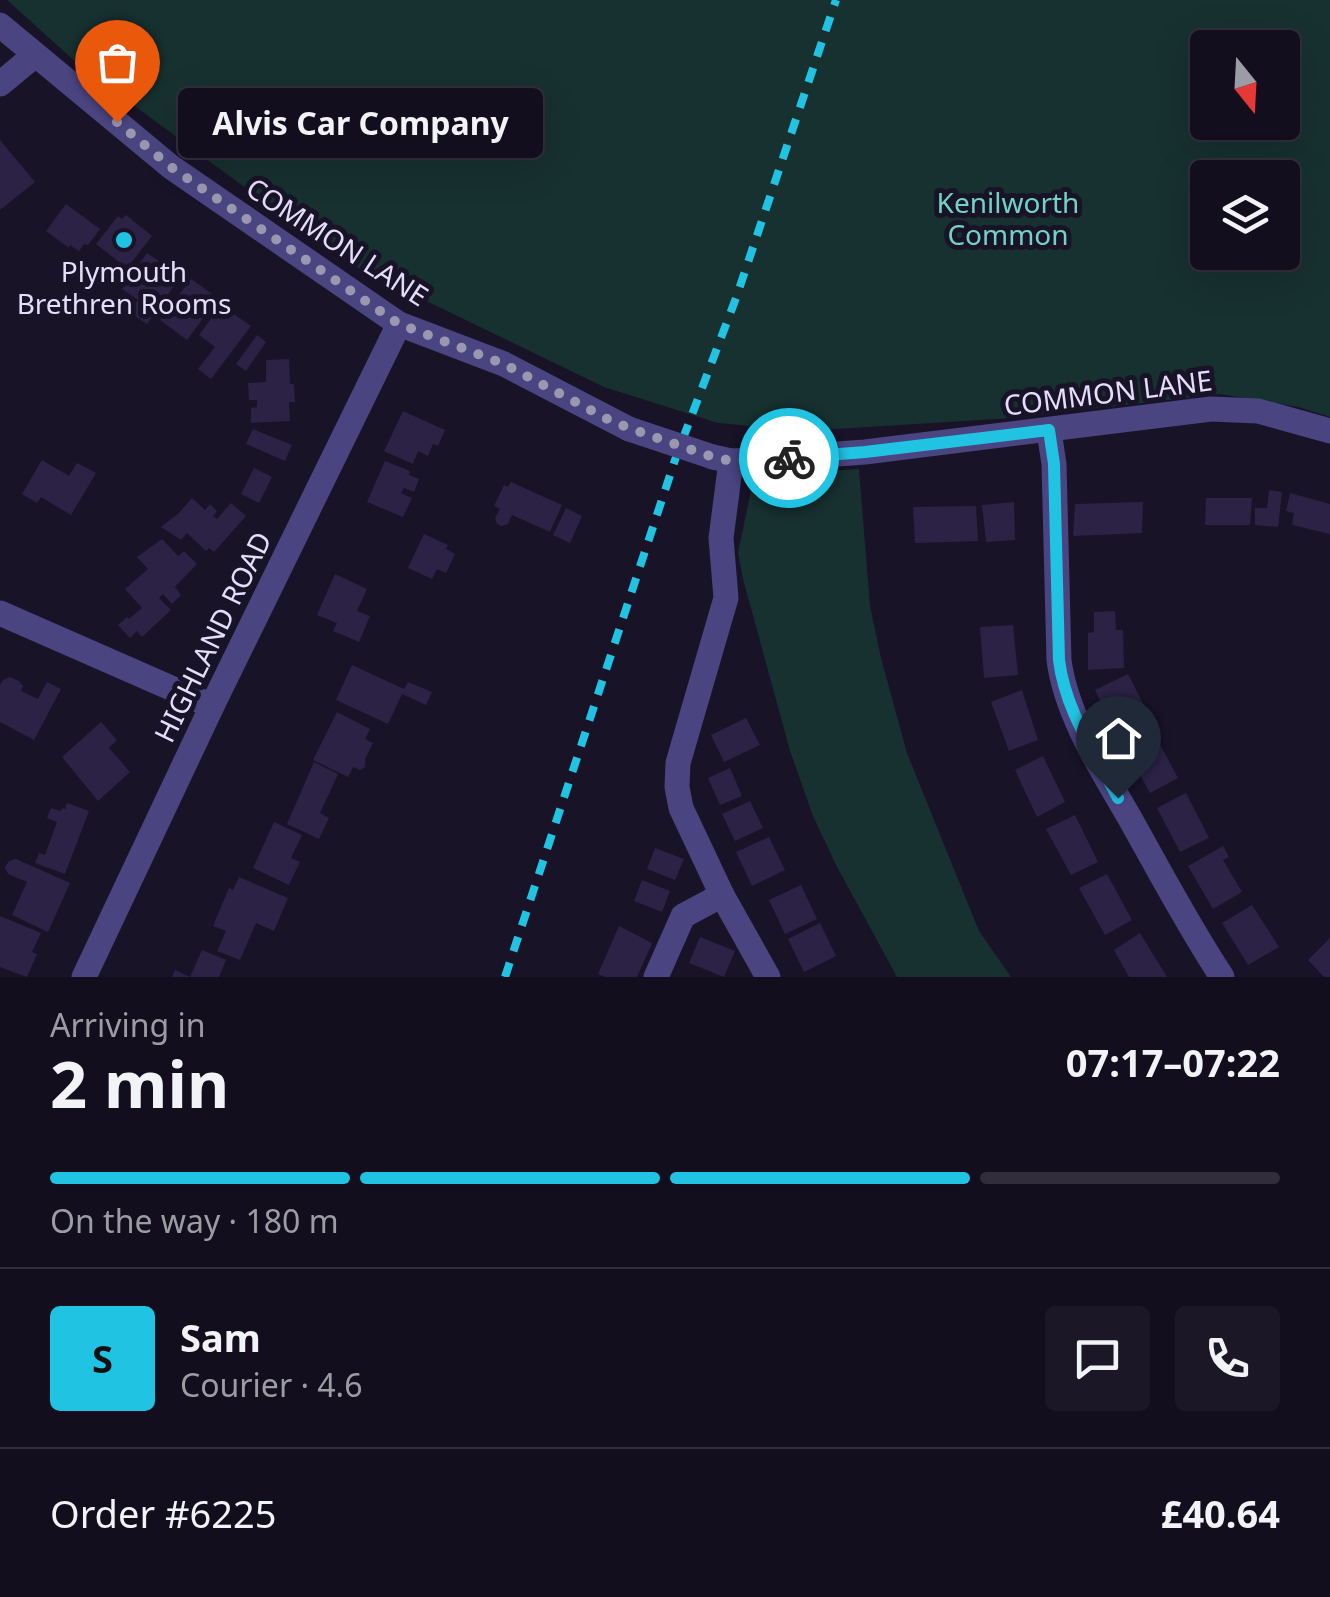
<!DOCTYPE html>
<meta charset="utf-8">
<style>
:root{--surface:#120e1d;--page:#1b1726;--text:#f1f3f6;--muted:#9c9ca4;--line:#312e3b;--accent:#21c3e3}
body{margin:0;font-family:"Noto Sans",sans-serif;background:var(--page);color:var(--text);height:100vh;display:flex;flex-direction:column;font-size:38px;white-space:nowrap}
*{box-sizing:border-box;margin:0}
p{font-size:32px;color:var(--muted)}
.icon{flex:none;width:55px;height:55px;fill:none;stroke:currentColor;stroke-width:2;stroke-linecap:round;stroke-linejoin:round}
.map{position:relative;height:977px;overflow:hidden}
.panel{display:flex;flex-direction:column;background:var(--surface);flex:1}
.panel>*{flex:none}
.needle{width:65px;rotate:162deg}
.controls{position:absolute;left:1190px;top:30px;display:grid;gap:20px}
.controls a{display:grid;place-items:center;width:110px;height:110px;border-radius:10px;background:var(--surface);box-shadow:0 10px 40px #0002,0 0 0 2px var(--line);font-size:50px}
.pin{position:absolute;display:grid;place-items:center;width:85px;height:85px;color:#fff;margin:-102px -42px;border-radius:50% 50% 50% 0;rotate:-45deg;box-shadow:0 0 10px #0007}
.pin .icon{rotate:45deg}
.courier{position:absolute;display:grid;place-items:center;width:100px;height:100px;margin:-50px;border:8px solid #21c3e3;border-radius:50%;background:#fff;color:#222;box-shadow:0 2px 12px #0007}
.bubble{position:absolute;height:70px;border-radius:10px;background:var(--surface);box-shadow:0 10px 40px #0002,0 0 0 2px var(--line);font-size:32px;font-weight:700;line-height:70px;text-align:center}
.overview em{font-style:normal;font-weight:700}
.overview div{display:flex;flex-direction:column-reverse}
.overview{display:flex;align-items:center;justify-content:space-between;height:170px;padding:0 50px}
h1{font-size:65px;font-weight:700;line-height:75px}
.bar{display:grid;grid-template-columns:repeat(4,1fr);gap:15px 10px;align-content:center;height:120px;padding:0 50px}
.bar i{height:12px;border-radius:8px;background:var(--line)}
.bar .current{background:var(--accent)}
.bar p{grid-column:span 4}
.line{display:flex;align-items:center;gap:25px;padding:0 50px;border-top:2px solid var(--line)}
.line div{flex:1}
.round{display:grid;place-items:center;flex:none;width:105px;height:105px;border-radius:10px;background:var(--page)}
.map>svg:first-child{display:block}
</style>
<div class="map">
<svg width="1330" height="977" viewBox="0 0 1330 977">
<rect width="100%" height="100%" fill="#181327"/>
<!-- green -->
<g fill="#173030" fill-rule="evenodd">
<path d="M7 0H1330V417L1298 407 1220 394 1012 418 804 431 718 423 604 387 344 261 78 64ZM1208 48H1282V122H1208ZM1208 178H1282V252H1208Z"/>
<polygon points="859,469 870,606 881,658 907,753 979,931 1011,977 897,977 835,863 813,816 790,751 743,579 738,553 754,476"/>
</g>
<!-- building -->
<g fill="#2b2246">
<polygon points="0,140 35,182 0,210"/>
<polygon points="66,204 100,229 88,245 84,244 79,251 70,245 69,248 46,231"/>
<polygon points="126,215 152,236 127,268 96,244 118,216 122,219"/>
<polygon points="147,253 181,276 147,324 129,312 138,300 122,289"/>
<polygon points="191,279 218,298 187,340 160,320"/>
<polygon points="221,305 251,326 211,379 198,369 215,347 199,335"/>
<polygon points="257,335 266,342 246,371 236,364"/>
<polygon points="289,359 290,384 294,384 295,402 289,402 290,421 251,423 251,408 257,407 257,400 249,400 248,383 266,382 266,360"/>
<polygon points="403,411 445,430 438,446 433,444 428,456 418,451 413,464 384,451"/>
<polygon points="253,429 292,445 285,461 246,444"/>
<polygon points="42,460 69,476 77,463 96,473 71,515 41,497 37,503 22,494"/>
<polygon points="385,461 410,471 409,475 419,479 414,492 404,488 401,493 412,498 403,517 367,502"/>
<polygon points="254,468 272,477 259,503 241,494"/>
<polygon points="511,482 562,505 550,532 512,515 508,524 502,526 497,524 495,518 500,509 494,506 504,485 508,487"/>
<polygon points="1269,490 1282,492 1278,527 1255,525 1255,508 1267,508"/>
<polygon points="1290,493 1330,504 1330,534 1292,525 1294,513 1286,511"/>
<polygon points="192,498 205,510 210,504 217,511 213,516 217,519 231,503 246,516 214,552 209,548 206,551 187,533 181,540 161,527 179,513"/>
<polygon points="1206,498 1252,498 1250,525 1205,525"/>
<polygon points="1014,502 1015,540 986,542 982,505"/>
<polygon points="1143,502 1142,533 1073,536 1075,504"/>
<polygon points="976,506 978,541 915,543 913,507"/>
<polygon points="566,508 582,516 570,543 553,535"/>
<polygon points="424,534 448,545 446,549 455,554 446,573 437,569 432,579 408,568"/>
<polygon points="162,539 178,556 184,551 197,564 175,587 181,595 172,604 163,594 159,598 171,610 142,637 137,631 130,638 118,625 127,617 129,619 142,608 125,589 148,569 137,557"/>
<polygon points="335,574 367,589 357,611 370,616 359,642 333,631 337,623 317,615"/>
<polygon points="1115,611 1116,630 1123,630 1124,668 1088,670 1088,633 1094,632 1094,612"/>
<polygon points="1013,625 1018,675 984,678 980,627"/>
<polygon points="352,665 404,689 408,682 432,692 426,705 402,694 388,724 336,700"/>
<polygon points="1128,674 1150,717 1116,734 1095,690"/>
<polygon points="10,677 19,681 23,686 21,691 38,699 47,682 61,689 34,740 0,722 0,685 3,680"/>
<polygon points="1022,690 1038,740 1009,751 991,702"/>
<polygon points="337,712 370,729 365,739 373,743 365,759 365,767 360,770 353,767 348,777 313,760"/>
<polygon points="746,718 760,745 724,762 711,735"/>
<polygon points="101,722 117,740 109,748 130,772 98,801 62,757"/>
<polygon points="1155,735 1178,778 1150,793 1126,749"/>
<polygon points="1043,756 1065,802 1037,817 1015,770"/>
<polygon points="314,762 338,774 320,813 329,818 319,839 287,824"/>
<polygon points="730,768 742,796 720,805 708,778"/>
<polygon points="1186,793 1209,838 1180,852 1157,808"/>
<polygon points="750,801 763,828 735,841 722,814"/>
<polygon points="67,803 89,811 65,874 35,863 39,853 45,855 57,822 47,818 51,808 61,811 62,808 65,809"/>
<polygon points="1075,815 1098,862 1071,875 1046,829"/>
<polygon points="274,822 302,835 291,858 300,862 289,885 253,868"/>
<polygon points="769,837 785,870 752,886 736,852"/>
<polygon points="1223,846 1229,857 1223,860 1242,892 1213,909 1188,866"/>
<polygon points="655,848 684,859 675,880 647,869"/>
<polygon points="16,859 70,883 48,932 12,915 27,882 8,874 5,867 9,861"/>
<polygon points="1107,874 1132,920 1105,935 1079,888"/>
<polygon points="239,877 288,898 274,931 256,923 240,960 217,951 226,931 213,926 229,888 233,890"/>
<polygon points="642,880 670,891 662,912 634,901"/>
<polygon points="801,885 817,919 785,934 769,900"/>
<polygon points="1252,905 1279,947 1248,965 1222,923"/>
<polygon points="0,916 41,933 32,952 37,954 27,977 0,967"/>
<polygon points="820,923 836,956 804,972 788,939"/>
<polygon points="619,926 652,943 637,977 605,977 598,974"/>
<polygon points="1140,933 1167,977 1129,977 1114,950"/>
<polygon points="700,937 735,951 724,977 689,963"/>
<polygon points="1330,938 1330,977 1324,977 1308,960"/>
<polygon points="202,950 226,960 219,977 172,977 175,970 190,977"/>
</g>
<g fill="none" stroke-linecap="round" stroke-linejoin="round">
<!-- minor -->
<g stroke="#4a4480" stroke-width="25">
<polyline points="0,25 171,167 399,324 504,364 629,429"/>
<polyline points="0,84 35,55"/>
<path d="M1049 431 1054 464 1059 660C1066 716 1104 773 1132 822 1161 874 1189 927 1222 977"/>
<polyline points="713,457 731,461 754,460 865,452 1211,409 1258,411 1330,431"/>
<polyline points="731,461 721,538 726,598 678,763 677,787 681,808 722,895 768,977"/>
<polyline points="0,613 212,706"/>
<polyline points="84,977 212,706 399,324"/>
<polyline points="656,977 683,916 722,895"/>
</g>
<!-- rail -->
<polyline stroke="#21c3e3" stroke-width="8" stroke-dasharray="15 12" stroke-linecap="butt" points="505,977 676,457 736,298 836,0"/>
<!-- minor-bridge -->
<polyline stroke="#4a4480" stroke-width="25" points="629,429 713,457"/>
</g>
<g fill="none" stroke-linecap="round" stroke-linejoin="round">
<!-- done -->
<polyline stroke="#9c97b1" stroke-width="10" stroke-dasharray="0 18" points="117,122 171,167 399,324 504,364 613,422 657,438 713,457 731,461 789,458"/>
<!-- route -->
<path stroke="#21c3e3" stroke-width="12" d="M789 458 865 452 1049 430 1054 464 1059 660C1065 710 1095 753 1118 798"/>
</g>
<!-- markers -->
<circle fill="#21c3e3" stroke="#181327" stroke-width="4" cx="124" cy="240" r="10"/>
<g text-anchor="middle" stroke-width="10" stroke-linejoin="round" paint-order="stroke">
<!-- park labels -->
<g font-size="28" fill="#71d3c1" stroke="#181327">
<text x="1008" y="213">Kenilworth<tspan x="1008" dy="32">Common</tspan></text>
</g>
<!-- street labels -->
<g font-size="28" fill="#e3defb" stroke="#181327">
<text transform="translate(337 242) rotate(33)" y="10">COMMON LANE</text>
<text transform="translate(1108 393) rotate(-7)" y="10">COMMON LANE</text>
<text transform="translate(213 637) rotate(-64)" y="10">HIGHLAND ROAD</text>
</g>
<!-- poi labels -->
<g font-size="28" fill="#e3defb" stroke="#181327">
<text x="124" y="282">Plymouth<tspan x="124" dy="32">Brethren Rooms</tspan></text>
</g>
</g>
</svg>
<div class="controls">
<a><svg class="needle" viewBox="-14 -14 28 28"><path d="M0-13l5 13h-10z" fill="#e53935"/><path d="M0 13l5-13h-10z" fill="#9c9ca4"/></svg></a>
<a><svg class="icon" aria-label="layers" viewBox="0 0 24 24"><path d="M12 4l9 5-9 5-9-5zM3 14l9 5 9-5"/></svg></a>
</div>
<div class="pin" style="left:117px;top:122px;background:#ea580c"><svg class="icon" aria-label="bag" viewBox="0 0 24 24"><path d="M5 8h14l-1 12H6zM9 8a3 3 0 0 1 6 0"/></svg></div>
<div class="pin" style="left:1118px;top:798px;background:#1f2937"><svg class="icon" aria-label="home" viewBox="0 0 24 24"><path d="M3 11l9-7 9 7M6 9v11h12V9"/></svg></div>
<div class="courier" style="left:789px;top:458px"><svg class="icon" aria-label="bike" viewBox="0 0 24 24"><circle cx="6" cy="16" r="4"/><circle cx="18" cy="16" r="4"/><path d="M6 16l4-8h5l3 8M10 8l3 8H6M13 5h3"/></svg></div>
<div class="bubble" style="left:178px;top:88px;width:365px">Alvis Car Company</div>
</div>
<section class="panel">
<div class="overview"><div><h1>2 min</h1><p>Arriving in</p></div><em>07:17–07:22</em></div>
<div class="bar"><i class="current"></i><i class="current"></i><i class="current"></i><i></i><p>On the way · 180 m</p></div>
<div class="line" style="height:180px"><b class="round" style="background:var(--accent);color:#111">S</b><div><b>Sam</b><p>Courier · 4.6</p></div><a class="round"><svg class="icon" aria-label="chat" viewBox="0 0 24 24"><path d="M4 5h16v11H9l-5 4z"/></svg></a><a class="round"><svg class="icon" aria-label="phone" viewBox="0 0 24 24"><path d="M5 4h4l2 5-3 2q2 4 5 5l2-3 5 2v4C11 20 4 13 5 4z"/></svg></a></div>
<div class="line" style="height:130px"><div>Order #6225</div><b>£40.64</b></div>
</section>
